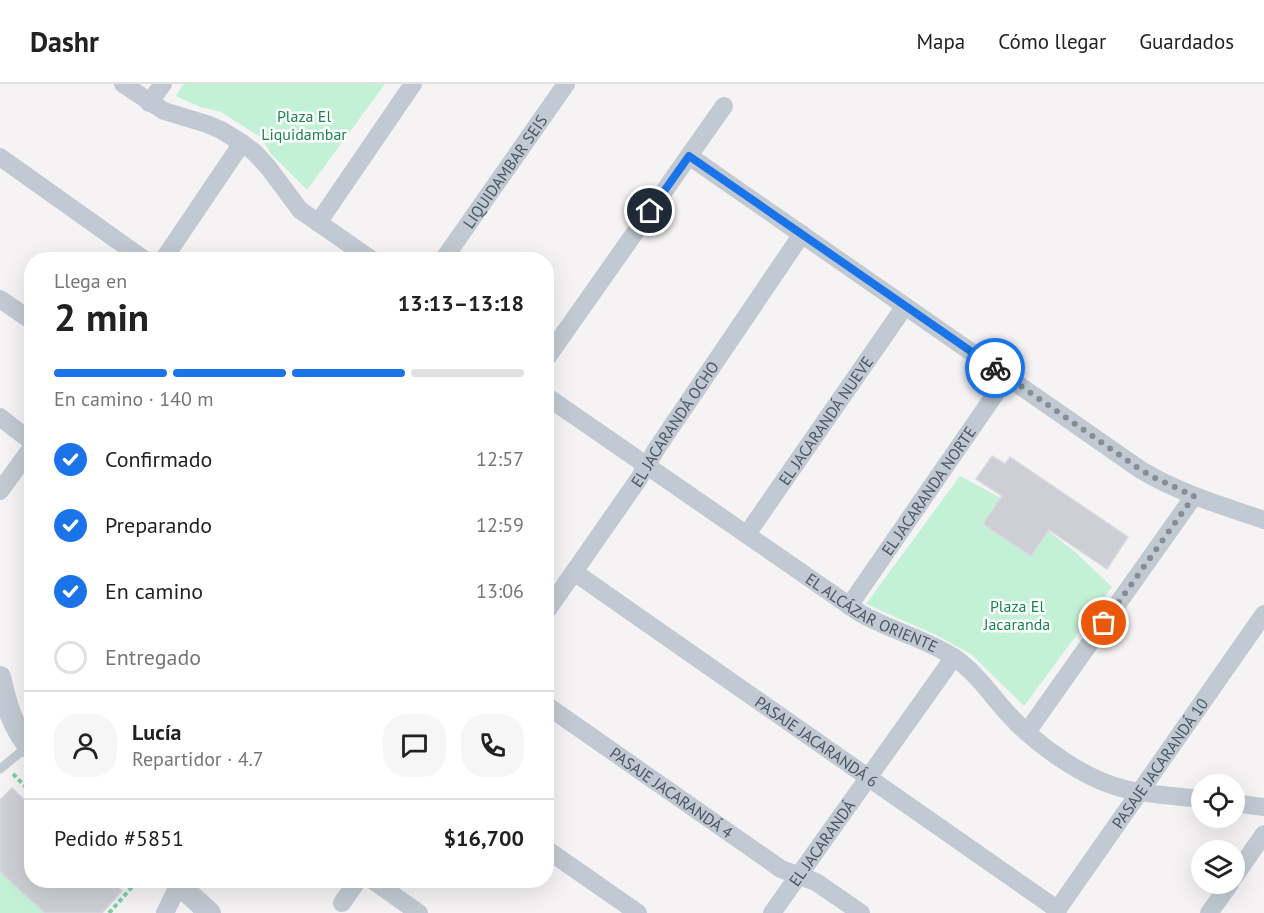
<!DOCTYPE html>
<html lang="es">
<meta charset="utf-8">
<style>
:root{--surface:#fff;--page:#f6f6f6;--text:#222;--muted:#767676;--line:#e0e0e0;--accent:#1a73e8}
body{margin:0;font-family:"PT Sans",sans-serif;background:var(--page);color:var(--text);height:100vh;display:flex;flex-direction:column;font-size:22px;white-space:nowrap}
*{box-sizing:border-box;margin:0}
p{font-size:20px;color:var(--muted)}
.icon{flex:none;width:33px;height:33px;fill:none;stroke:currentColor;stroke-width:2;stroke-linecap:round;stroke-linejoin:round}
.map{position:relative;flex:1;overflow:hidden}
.side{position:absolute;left:24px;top:168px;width:530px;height:636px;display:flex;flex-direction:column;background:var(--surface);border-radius:24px;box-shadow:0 6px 24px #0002}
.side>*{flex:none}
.controls{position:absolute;left:1191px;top:690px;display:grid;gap:12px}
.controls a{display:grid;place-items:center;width:54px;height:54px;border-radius:50%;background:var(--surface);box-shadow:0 6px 24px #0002;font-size:30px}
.pin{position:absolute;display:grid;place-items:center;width:51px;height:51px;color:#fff;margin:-26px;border:3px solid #fff;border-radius:50%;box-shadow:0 2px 6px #0007}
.courier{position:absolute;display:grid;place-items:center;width:60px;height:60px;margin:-30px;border:4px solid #1a73e8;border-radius:50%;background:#fff;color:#222;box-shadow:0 2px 8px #0007}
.summary em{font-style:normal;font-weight:700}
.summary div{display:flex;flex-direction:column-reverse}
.summary{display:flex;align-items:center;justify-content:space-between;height:102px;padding:0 30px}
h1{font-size:39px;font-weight:700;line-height:45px}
.bar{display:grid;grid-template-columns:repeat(4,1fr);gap:9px 6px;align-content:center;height:72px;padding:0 30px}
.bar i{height:8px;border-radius:4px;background:var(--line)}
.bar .on{background:var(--accent)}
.bar p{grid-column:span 4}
.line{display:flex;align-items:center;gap:15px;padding:0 30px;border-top:2px solid var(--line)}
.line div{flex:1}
.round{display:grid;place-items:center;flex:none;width:63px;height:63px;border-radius:24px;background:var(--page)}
ol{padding:0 30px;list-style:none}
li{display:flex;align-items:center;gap:18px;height:66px}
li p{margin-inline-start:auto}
li .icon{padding:6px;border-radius:50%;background:var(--accent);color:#fff;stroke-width:4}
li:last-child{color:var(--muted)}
li i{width:33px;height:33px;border:3px solid var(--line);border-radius:50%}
header{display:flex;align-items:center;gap:36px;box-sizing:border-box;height:84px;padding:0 30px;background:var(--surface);border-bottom:2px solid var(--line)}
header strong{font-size:28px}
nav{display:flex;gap:33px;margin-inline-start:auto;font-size:21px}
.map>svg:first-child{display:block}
</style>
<header>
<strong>Dashr</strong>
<nav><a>Mapa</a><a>Cómo llegar</a><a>Guardados</a></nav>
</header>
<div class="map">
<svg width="1264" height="829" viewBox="0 0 1264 829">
<rect width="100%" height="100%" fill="#f5f3f3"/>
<!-- green -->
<g fill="#c3f1d5">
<polygon points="183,0 385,0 307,106 271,70 262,54 221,28 198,22 176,12"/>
<polygon points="960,392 1001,414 982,440 1031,472 1048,447 1073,466 1112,503 1024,622 971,570 936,551 866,520"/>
<polygon points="0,788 45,829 0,829"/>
</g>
<!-- building -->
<g fill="#cdcfd5" stroke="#d7d9de" stroke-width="1.5">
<polygon points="992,372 1005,380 1010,373 1128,453 1107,485 1049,446 1031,472 983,440 1002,412 976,395"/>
<polygon points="12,704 32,723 32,796 111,796 122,807 102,829 45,829 0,788 0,716"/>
</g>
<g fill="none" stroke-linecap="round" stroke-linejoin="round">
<!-- path -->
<g stroke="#7ad0a6" stroke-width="4" stroke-dasharray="4.5 3" stroke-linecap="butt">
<polyline points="13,690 32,709"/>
<polyline points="109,829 132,803 124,796"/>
</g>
<!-- service -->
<polyline stroke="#c1cad2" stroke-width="9" points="0,685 28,662"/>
<!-- minor -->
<g stroke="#c1cad2" stroke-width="18">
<polyline points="123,0 164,27 207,40 221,46 242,59 254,68 268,83 300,126 372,176"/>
<polyline points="149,19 163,0"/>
<path d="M689 72 1141 386C1179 409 1223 422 1264 436"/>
<polyline points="0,73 145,176"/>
<polyline points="318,139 413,0"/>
<polyline points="163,176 242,59"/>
<path id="s1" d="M443 176 566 0"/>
<polyline points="0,215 32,237"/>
<polyline points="546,275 724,22"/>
<path id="s2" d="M546 312 860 529C891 547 925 554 955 574 978 590 992 613 1011 633 1038 662 1086 696 1125 705 1150 711 1176 712 1202 715"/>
<polyline points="0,333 32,358"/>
<polyline points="0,407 32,363"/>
<path id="s3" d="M747 450 905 222"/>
<path id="s4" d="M574 488 1058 826"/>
<path id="s5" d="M849 522 1007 293"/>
<path id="s6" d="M546 528 638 396 657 364 802 150"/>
<path id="s7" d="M546 621 781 785 816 798 861 829"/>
<polyline points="1027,648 1194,412"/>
<polyline points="1234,719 1264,723"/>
<polyline points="546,765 638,829"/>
<polyline points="1234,793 1264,750"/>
<polyline points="372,796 419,829"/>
<polyline points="342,819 358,796"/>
<polyline points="165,829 181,796"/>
<path id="s8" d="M772 829 954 573"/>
<path id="s9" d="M1055 829 1264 530"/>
<polyline points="1209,829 1230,800"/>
</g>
<!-- tertiary -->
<g stroke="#c1cad2" stroke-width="22">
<path d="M0 593C6 620 13 645 32 666"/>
<polyline points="174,796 210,829"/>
</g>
</g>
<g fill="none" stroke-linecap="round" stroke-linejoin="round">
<!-- done -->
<polyline stroke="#868d94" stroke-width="6" stroke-dasharray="0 10.8" points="995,284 1141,386 1155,394 1194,412 1104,539"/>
<!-- route -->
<polyline stroke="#1a73e8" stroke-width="8" points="650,127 689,72 995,284"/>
</g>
<g text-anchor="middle" stroke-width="5" stroke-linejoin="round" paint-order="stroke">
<!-- park labels -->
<g font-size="16" fill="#17864f" stroke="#fff">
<text x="304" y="38">Plaza El<tspan x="304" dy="18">Liquidambar</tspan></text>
<text x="1017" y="528">Plaza El<tspan x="1017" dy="18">Jacaranda</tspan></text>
</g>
<!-- street labels -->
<g font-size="16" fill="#4a5661" stroke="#fff">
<text dy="6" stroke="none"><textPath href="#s1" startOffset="108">LIQUIDAMBAR SEIS</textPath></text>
<text dy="6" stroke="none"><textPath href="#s3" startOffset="138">EL JACARANDÁ NUEVE</textPath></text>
<text dy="6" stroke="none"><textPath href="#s6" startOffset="228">EL JACARANDÁ OCHO</textPath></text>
<text dy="6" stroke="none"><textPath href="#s5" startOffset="140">EL JACARANDA NORTE</textPath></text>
<text dy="6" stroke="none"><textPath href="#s2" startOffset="392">EL ALCÁZAR ORIENTE</textPath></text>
<text dy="6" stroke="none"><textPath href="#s4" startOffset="296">PASAJE JACARANDÁ 6</textPath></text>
<text dy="6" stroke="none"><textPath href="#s9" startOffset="183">PASAJE JACARANDÁ 10</textPath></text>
<text dy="6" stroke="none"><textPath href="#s7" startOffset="153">PASAJE JACARANDÁ 4</textPath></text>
<text dy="6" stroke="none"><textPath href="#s8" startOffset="86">EL JACARANDÁ</textPath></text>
</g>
</g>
</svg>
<div class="controls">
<a><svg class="icon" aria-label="locate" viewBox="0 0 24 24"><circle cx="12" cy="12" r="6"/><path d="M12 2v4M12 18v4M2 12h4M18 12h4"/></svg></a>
<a><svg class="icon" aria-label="layers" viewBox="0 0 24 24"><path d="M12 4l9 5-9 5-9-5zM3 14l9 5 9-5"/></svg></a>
</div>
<div class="pin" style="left:1104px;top:539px;background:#ea580c"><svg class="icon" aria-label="bag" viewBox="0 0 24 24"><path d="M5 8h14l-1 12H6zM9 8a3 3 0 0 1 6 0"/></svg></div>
<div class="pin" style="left:650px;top:127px;background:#1f2937"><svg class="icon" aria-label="home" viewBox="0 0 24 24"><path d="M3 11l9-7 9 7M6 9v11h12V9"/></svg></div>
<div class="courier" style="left:995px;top:284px"><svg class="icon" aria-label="bike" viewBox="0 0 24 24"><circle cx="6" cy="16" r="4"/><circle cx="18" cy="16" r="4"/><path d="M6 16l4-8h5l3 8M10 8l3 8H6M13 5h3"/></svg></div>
<section class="side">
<div class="summary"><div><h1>2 min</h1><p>Llega en</p></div><em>13:13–13:18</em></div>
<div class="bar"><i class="on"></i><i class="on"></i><i class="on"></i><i></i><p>En camino · 140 m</p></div>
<ol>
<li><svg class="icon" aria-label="check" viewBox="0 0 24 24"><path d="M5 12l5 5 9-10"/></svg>Confirmado<p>12:57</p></li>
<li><svg class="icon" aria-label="check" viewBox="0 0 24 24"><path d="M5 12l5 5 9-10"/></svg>Preparando<p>12:59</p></li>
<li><svg class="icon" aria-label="check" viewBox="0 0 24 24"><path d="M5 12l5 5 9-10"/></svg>En camino<p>13:06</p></li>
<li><i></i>Entregado</li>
</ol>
<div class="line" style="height:108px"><a class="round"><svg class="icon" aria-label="person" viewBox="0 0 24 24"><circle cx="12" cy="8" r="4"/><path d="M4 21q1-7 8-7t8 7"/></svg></a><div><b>Lucía</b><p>Repartidor · 4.7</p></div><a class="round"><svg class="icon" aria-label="chat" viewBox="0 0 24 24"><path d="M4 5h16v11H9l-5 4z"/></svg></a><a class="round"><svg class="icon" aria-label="phone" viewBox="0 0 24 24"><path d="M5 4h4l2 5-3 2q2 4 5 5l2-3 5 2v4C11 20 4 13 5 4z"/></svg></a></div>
<div class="line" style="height:78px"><div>Pedido #5851</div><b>$16,700</b></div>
</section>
</div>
